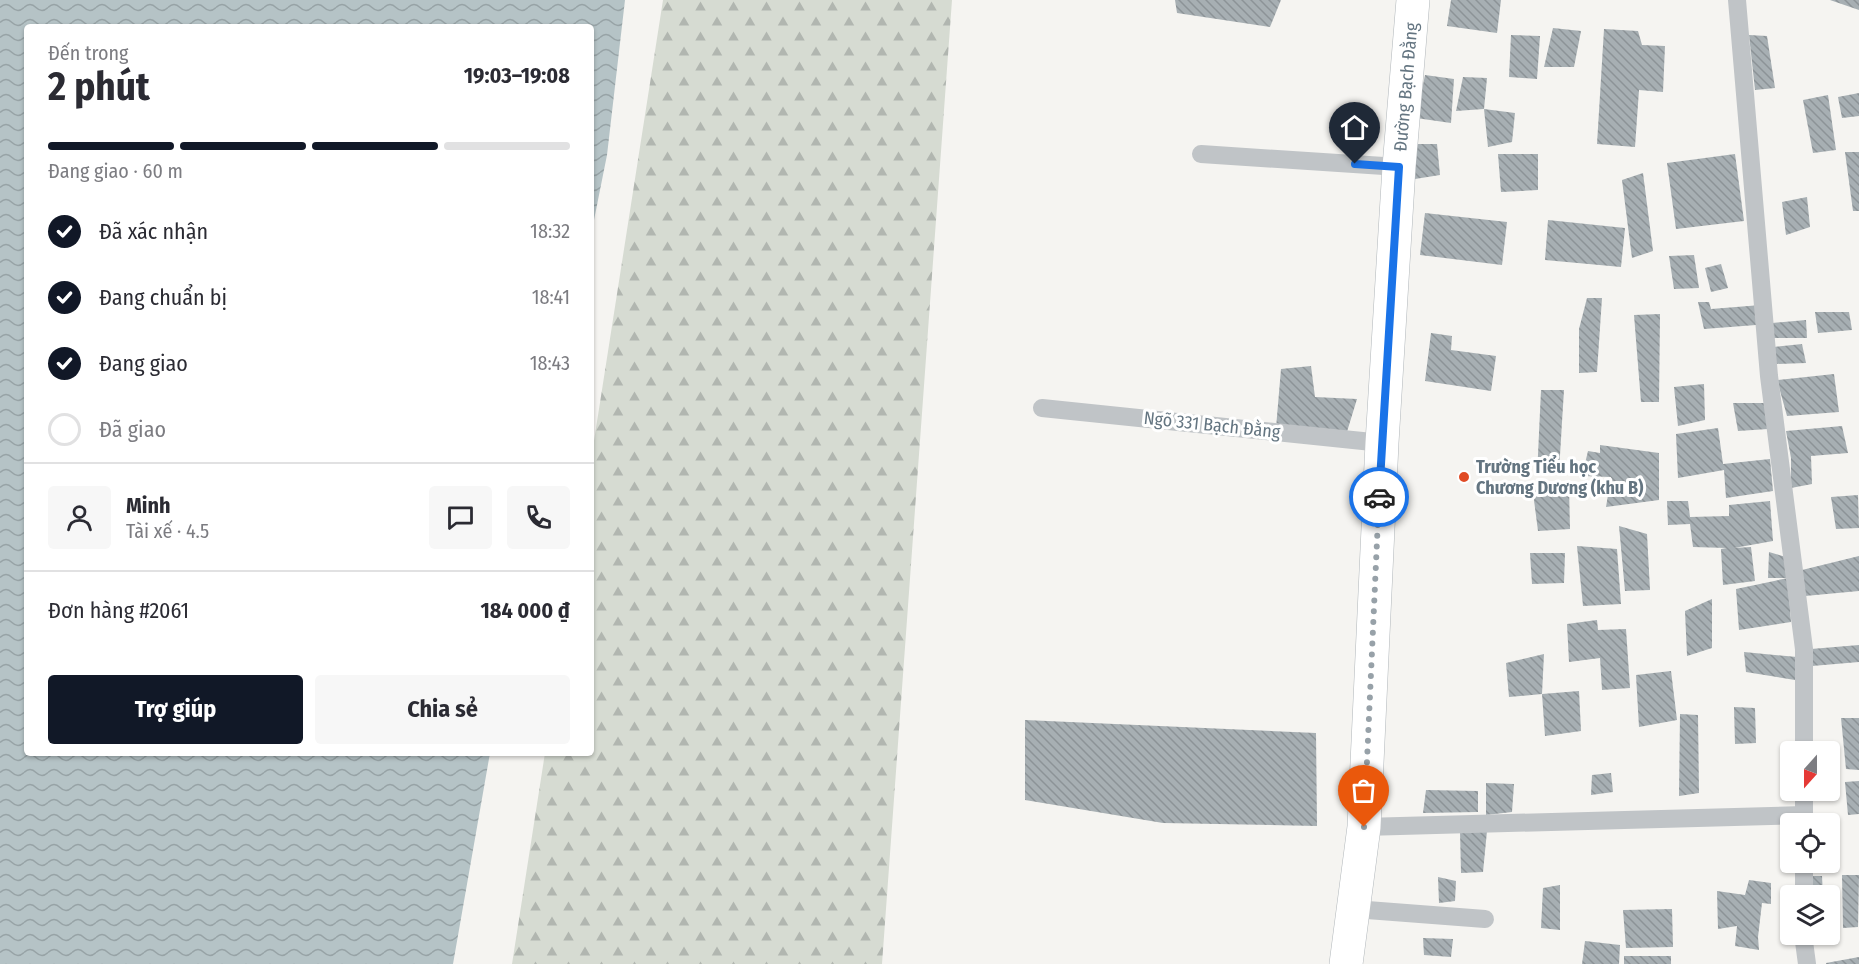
<!DOCTYPE html>
<html lang="vi">
<meta charset="utf-8">
<style>
:root{--surface:#fff;--page:#f7f7f7;--text:#2b2b33;--muted:#7c7c81;--line:#e1e1e2;--accent:#111827}
body{margin:0;font-family:"Fira Sans Condensed",sans-serif;background:var(--page);color:var(--text);height:100vh;display:flex;flex-direction:column;font-size:22px;white-space:nowrap}
*{box-sizing:border-box;margin:0}
p{font-size:20px;color:var(--muted)}
.icon{flex:none;width:33px;height:33px;fill:none;stroke:currentColor;stroke-width:2;stroke-linecap:round;stroke-linejoin:round}
.map{position:relative;flex:1;overflow:hidden}
.drawer{position:absolute;left:24px;top:24px;width:570px;height:732px;display:flex;flex-direction:column;background:var(--surface);border-radius:6px;box-shadow:0 2px 4px #0004}
.drawer>*{flex:none}
.needle{width:39px;rotate:201deg}
.controls{position:absolute;left:1780px;top:741px;display:grid;gap:12px}
.controls a{display:grid;place-items:center;width:60px;height:60px;border-radius:6px;background:var(--surface);box-shadow:0 2px 4px #0004;font-size:30px}
.pin{position:absolute;display:grid;place-items:center;width:51px;height:51px;color:#fff;margin:-62px -26px;border-radius:50% 50% 50% 0;rotate:-45deg;box-shadow:0 0 6px #0007}
.pin .icon{rotate:45deg}
.courier{position:absolute;display:grid;place-items:center;width:60px;height:60px;margin:-30px;border:4px solid #1a73e8;border-radius:50%;background:#fff;color:#222;box-shadow:0 2px 8px #0007}
.summary em{font-style:normal;font-weight:700}
.summary div{display:flex;flex-direction:column-reverse}
.summary{display:flex;align-items:center;justify-content:space-between;height:102px;padding:0 24px}
h1{font-size:39px;font-weight:700;line-height:45px}
.bar{display:grid;grid-template-columns:repeat(4,1fr);gap:9px 6px;align-content:center;height:72px;padding:0 24px}
.bar i{height:8px;border-radius:4px;background:var(--line)}
.bar .current{background:var(--accent)}
.bar p{grid-column:span 4}
.line{display:flex;align-items:center;gap:15px;padding:0 24px;border-top:2px solid var(--line)}
.line div{flex:1}
.round{display:grid;place-items:center;flex:none;width:63px;height:63px;border-radius:6px;background:var(--page)}
ol{padding:0 24px;list-style:none}
li{display:flex;align-items:center;gap:18px;height:66px}
li p{margin-inline-start:auto}
li .icon{padding:6px;border-radius:50%;background:var(--accent);color:#fff;stroke-width:4}
li:last-child{color:var(--muted)}
li i{width:33px;height:33px;border:3px solid var(--line);border-radius:50%}
.cta{display:flex;gap:12px;margin-top:auto;padding:12px 24px}
.cta a{flex:1;height:69px;border-radius:6px;background:var(--accent);color:#fff;font-size:24px;font-weight:700;line-height:69px;text-align:center}
.cta a+a{background:var(--page);color:var(--text)}
.map>svg:first-child{display:block}
</style>
<div class="map">
<svg width="1859" height="964" viewBox="0 0 1859 964">
<defs>
<pattern id="forest-firs" width="22" height="20" patternUnits="userSpaceOnUse" patternTransform="scale(1.5)"><rect width="22" height="20" fill="#d6dbd2"/><path d="M5 1l3.5 6h-7zM16 11l3.5 6h-7z" fill="#b1b6b0"/></pattern>
<pattern id="water-waves" width="16" height="10" patternUnits="userSpaceOnUse" patternTransform="scale(1.5)"><rect width="16" height="10" fill="#b5c3c6"/><path d="M0 5q4-4 8 0t8 0" fill="none" stroke="#97a3a6"/></pattern>
<pattern id="building-back-hatch" width="6" height="6" patternUnits="userSpaceOnUse" patternTransform="scale(1.5)"><rect width="6" height="6" fill="#a7afb3"/><path d="M-1 5l2 2M0 0l6 6M5-1l2 2" fill="none" stroke="#8c9397"/></pattern>
</defs>
<rect width="100%" height="100%" fill="#f5f4f1"/>
<!-- forest -->
<polygon fill="url(#forest-firs)" points="663,0 952,0 882,964 512,964 545,753 591,753 591,460"/>
<!-- water -->
<polygon fill="url(#water-waves)" points="0,0 625,0 607,155 591,235 591,27 27,27 27,753 490,753 453,964 0,964"/>
<!-- building -->
<g fill="url(#building-back-hatch)">
<polygon points="1175,0 1281,0 1270,27 1177,13"/>
<polygon points="1451,0 1501,0 1497,33 1447,26"/>
<polygon points="1830,0 1859,0 1859,10"/>
<polygon points="1553,28 1581,31 1574,67 1544,67"/>
<polygon points="1604,29 1638,31 1642,45 1665,46 1663,92 1639,90 1635,147 1597,144"/>
<polygon points="1511,35 1540,36 1537,79 1509,77"/>
<polygon points="1749,35 1767,36 1775,88 1755,90"/>
<polygon points="1425,75 1454,79 1451,123 1416,118"/>
<polygon points="1463,77 1487,78 1484,109 1456,111"/>
<polygon points="1859,93 1859,116 1842,118 1838,97"/>
<polygon points="1828,95 1836,150 1813,153 1803,100"/>
<polygon points="1484,109 1515,113 1512,142 1488,147"/>
<polygon points="1416,144 1437,144 1440,175 1415,179"/>
<polygon points="1845,152 1859,152 1859,211 1853,211"/>
<polygon points="1498,154 1538,154 1538,190 1501,192"/>
<polygon points="1735,154 1744,221 1676,229 1667,163"/>
<polygon points="1643,173 1653,251 1632,258 1622,180"/>
<polygon points="1807,197 1810,227 1786,235 1782,202"/>
<polygon points="1425,213 1507,222 1502,265 1420,255"/>
<polygon points="1548,220 1625,228 1621,267 1545,260"/>
<polygon points="1694,255 1699,288 1674,289 1669,256"/>
<polygon points="1721,264 1728,288 1711,292 1705,268"/>
<polygon points="1587,298 1602,298 1597,372 1579,373 1579,329"/>
<polygon points="1698,302 1709,302 1711,309 1761,305 1756,325 1704,329"/>
<polygon points="1815,312 1849,312 1852,330 1818,333"/>
<polygon points="1660,314 1659,402 1641,402 1634,315"/>
<polygon points="1806,320 1807,338 1774,338 1772,323"/>
<polygon points="1431,333 1452,336 1451,350 1496,356 1491,391 1425,381"/>
<polygon points="1802,344 1806,363 1774,364 1774,347"/>
<polygon points="1311,366 1315,397 1357,399 1346,435 1276,428 1281,369"/>
<polygon points="1834,374 1839,412 1787,416 1777,380"/>
<polygon points="1704,384 1705,420 1678,426 1674,387"/>
<polygon points="1541,390 1564,390 1559,471 1537,476"/>
<polygon points="1733,403 1765,403 1768,429 1738,431"/>
<polygon points="1842,426 1848,453 1811,456 1812,484 1791,488 1791,458 1786,431"/>
<polygon points="1718,428 1723,464 1770,459 1773,491 1726,498 1724,470 1678,478 1676,434"/>
<polygon points="1600,445 1659,453 1659,500 1606,507 1611,477 1582,476 1588,451 1600,453"/>
<polygon points="1532,485 1569,487 1570,529 1538,531"/>
<polygon points="1858,495 1859,528 1836,529 1831,497"/>
<polygon points="1667,501 1688,501 1690,517 1729,516 1729,505 1770,501 1773,541 1734,548 1751,547 1755,581 1723,585 1721,549 1727,548 1693,547 1690,524 1668,525"/>
<polygon points="1619,526 1647,534 1650,590 1625,591"/>
<polygon points="1577,546 1617,549 1621,604 1583,606"/>
<polygon points="1769,552 1786,557 1788,578 1768,578"/>
<polygon points="1530,553 1565,553 1564,583 1532,584"/>
<polygon points="1859,556 1859,591 1805,596 1802,570"/>
<polygon points="1788,578 1791,622 1739,630 1736,589"/>
<polygon points="1712,599 1712,648 1687,656 1685,611"/>
<polygon points="1597,620 1598,630 1626,629 1630,688 1602,690 1600,658 1569,662 1567,624"/>
<polygon points="1859,645 1859,662 1812,666 1811,649"/>
<polygon points="1744,652 1797,657 1795,680 1746,672"/>
<polygon points="1544,654 1542,694 1579,691 1581,731 1545,736 1542,694 1509,697 1506,663"/>
<polygon points="1671,671 1677,720 1639,727 1636,675"/>
<polygon points="1734,707 1755,708 1756,743 1735,744"/>
<polygon points="1680,714 1698,715 1699,793 1679,796"/>
<polygon points="1841,718 1859,718 1859,770 1846,769"/>
<polygon points="1025,720 1316,733 1317,826 1163,823 1025,800"/>
<polygon points="1611,773 1613,792 1591,795 1592,775"/>
<polygon points="1859,781 1859,814 1848,815 1845,782"/>
<polygon points="1486,783 1514,784 1512,812 1486,815"/>
<polygon points="1426,790 1478,791 1478,812 1423,813"/>
<polygon points="1460,831 1487,831 1483,872 1461,873"/>
<polygon points="1842,875 1859,875 1858,927 1843,928"/>
<polygon points="1810,876 1822,876 1823,896 1810,896"/>
<polygon points="1438,877 1456,881 1455,901 1439,903"/>
<polygon points="1749,880 1771,883 1771,904 1762,903 1758,937 1759,950 1735,946 1737,926 1718,929 1717,891 1745,895"/>
<polygon points="1560,885 1560,930 1541,928 1543,888"/>
<polygon points="1672,909 1673,947 1626,948 1623,910"/>
<polygon points="1423,938 1453,939 1451,957 1424,955"/>
<polygon points="1585,941 1620,945 1619,964 1582,964"/>
<rect x="1624" y="956" width="47" height="8"/>
<polygon points="1859,957 1859,964 1826,964 1826,963"/>
</g>
<g fill="none" stroke-linecap="round" stroke-linejoin="round">
<defs>
<polyline id="secondary" points="1346,964 1364,827 1382,443 1399,167 1413,0"/>
</defs>
<!-- secondary casing -->
<use href="#secondary" stroke="#b0b6ba" stroke-width="34"/>
<!-- lane -->
<g stroke="#c0c4c7" stroke-width="18">
<polyline points="1737,0 1769,376 1804,649 1804,752"/>
<polyline points="1201,154 1399,167"/>
<polyline points="1042,408 1382,443"/>
<polyline points="1804,824 1804,790"/>
<polyline points="1364,827 1804,815"/>
<polyline points="1804,896 1804,862"/>
<polyline points="1354,909 1485,919"/>
<polyline points="1803,934 1807,964"/>
</g>
<!-- secondary -->
<use href="#secondary" stroke="#fff" stroke-width="33"/>
</g>
<g fill="none" stroke-linecap="round" stroke-linejoin="round">
<!-- done -->
<polyline stroke="#97a1a8" stroke-width="6" stroke-dasharray="0 10.8" points="1364,827 1379,497"/>
<!-- route -->
<polyline stroke="#1a73e8" stroke-width="8" points="1355,164 1399,167 1379,497"/>
</g>
<!-- markers -->
<circle fill="#e04b25" stroke="#fff" stroke-width="2" cx="1464" cy="477" r="6"/>
<g text-anchor="middle" stroke-width="6" stroke-linejoin="round" paint-order="stroke">
<!-- street labels -->
<g font-size="18" fill="#647581" stroke="#fff">
<text transform="translate(1406 87) rotate(-85)" y="6">Đường Bạch Đằng</text>
<text transform="translate(1212 425) rotate(6)" y="6">Ngõ 331 Bạch Đằng</text>
</g>
<!-- poi labels -->
<g font-size="18" font-weight="bold" fill="#647581" stroke="#fff" text-anchor="start">
<text x="1476" y="473">Trường Tiểu học<tspan x="1476" dy="21">Chương Dương (khu B)</tspan></text>
</g>
</g>
</svg>
<div class="controls">
<a><svg class="needle" viewBox="-14 -14 28 28"><path d="M0-13l5 13h-10z" fill="#e53935"/><path d="M0 13l5-13h-10z" fill="#7c7c81"/></svg></a>
<a><svg class="icon" aria-label="locate" viewBox="0 0 24 24"><circle cx="12" cy="12" r="6"/><path d="M12 2v4M12 18v4M2 12h4M18 12h4"/></svg></a>
<a><svg class="icon" aria-label="layers" viewBox="0 0 24 24"><path d="M12 4l9 5-9 5-9-5zM3 14l9 5 9-5"/></svg></a>
</div>
<div class="pin" style="left:1364px;top:827px;background:#ea580c"><svg class="icon" aria-label="bag" viewBox="0 0 24 24"><path d="M5 8h14l-1 12H6zM9 8a3 3 0 0 1 6 0"/></svg></div>
<div class="pin" style="left:1355px;top:164px;background:#1f2937"><svg class="icon" aria-label="home" viewBox="0 0 24 24"><path d="M3 11l9-7 9 7M6 9v11h12V9"/></svg></div>
<div class="courier" style="left:1379px;top:497px"><svg class="icon" aria-label="car" viewBox="0 0 24 24"><path d="M5 17H2v-5l4-1 3-4h7l3 4 3 1v5h-3M9 17h6M6 11h13"/><circle cx="7" cy="17" r="2"/><circle cx="17" cy="17" r="2"/></svg></div>
<section class="drawer">
<div class="summary"><div><h1>2 phút</h1><p>Đến trong</p></div><em>19:03–19:08</em></div>
<div class="bar"><i class="current"></i><i class="current"></i><i class="current"></i><i></i><p>Đang giao · 60 m</p></div>
<ol>
<li><svg class="icon" aria-label="check" viewBox="0 0 24 24"><path d="M5 12l5 5 9-10"/></svg>Đã xác nhận<p>18:32</p></li>
<li><svg class="icon" aria-label="check" viewBox="0 0 24 24"><path d="M5 12l5 5 9-10"/></svg>Đang chuẩn bị<p>18:41</p></li>
<li><svg class="icon" aria-label="check" viewBox="0 0 24 24"><path d="M5 12l5 5 9-10"/></svg>Đang giao<p>18:43</p></li>
<li><i></i>Đã giao</li>
</ol>
<div class="line" style="height:108px"><a class="round"><svg class="icon" aria-label="person" viewBox="0 0 24 24"><circle cx="12" cy="8" r="4"/><path d="M4 21q1-7 8-7t8 7"/></svg></a><div><b>Minh</b><p>Tài xế · 4.5</p></div><a class="round"><svg class="icon" aria-label="chat" viewBox="0 0 24 24"><path d="M4 5h16v11H9l-5 4z"/></svg></a><a class="round"><svg class="icon" aria-label="phone" viewBox="0 0 24 24"><path d="M5 4h4l2 5-3 2q2 4 5 5l2-3 5 2v4C11 20 4 13 5 4z"/></svg></a></div>
<div class="line" style="height:78px"><div>Đơn hàng #2061</div><b>184 000 ₫</b></div>
<div class="cta"><a>Trợ giúp</a><a>Chia sẻ</a></div>
</section>
</div>
